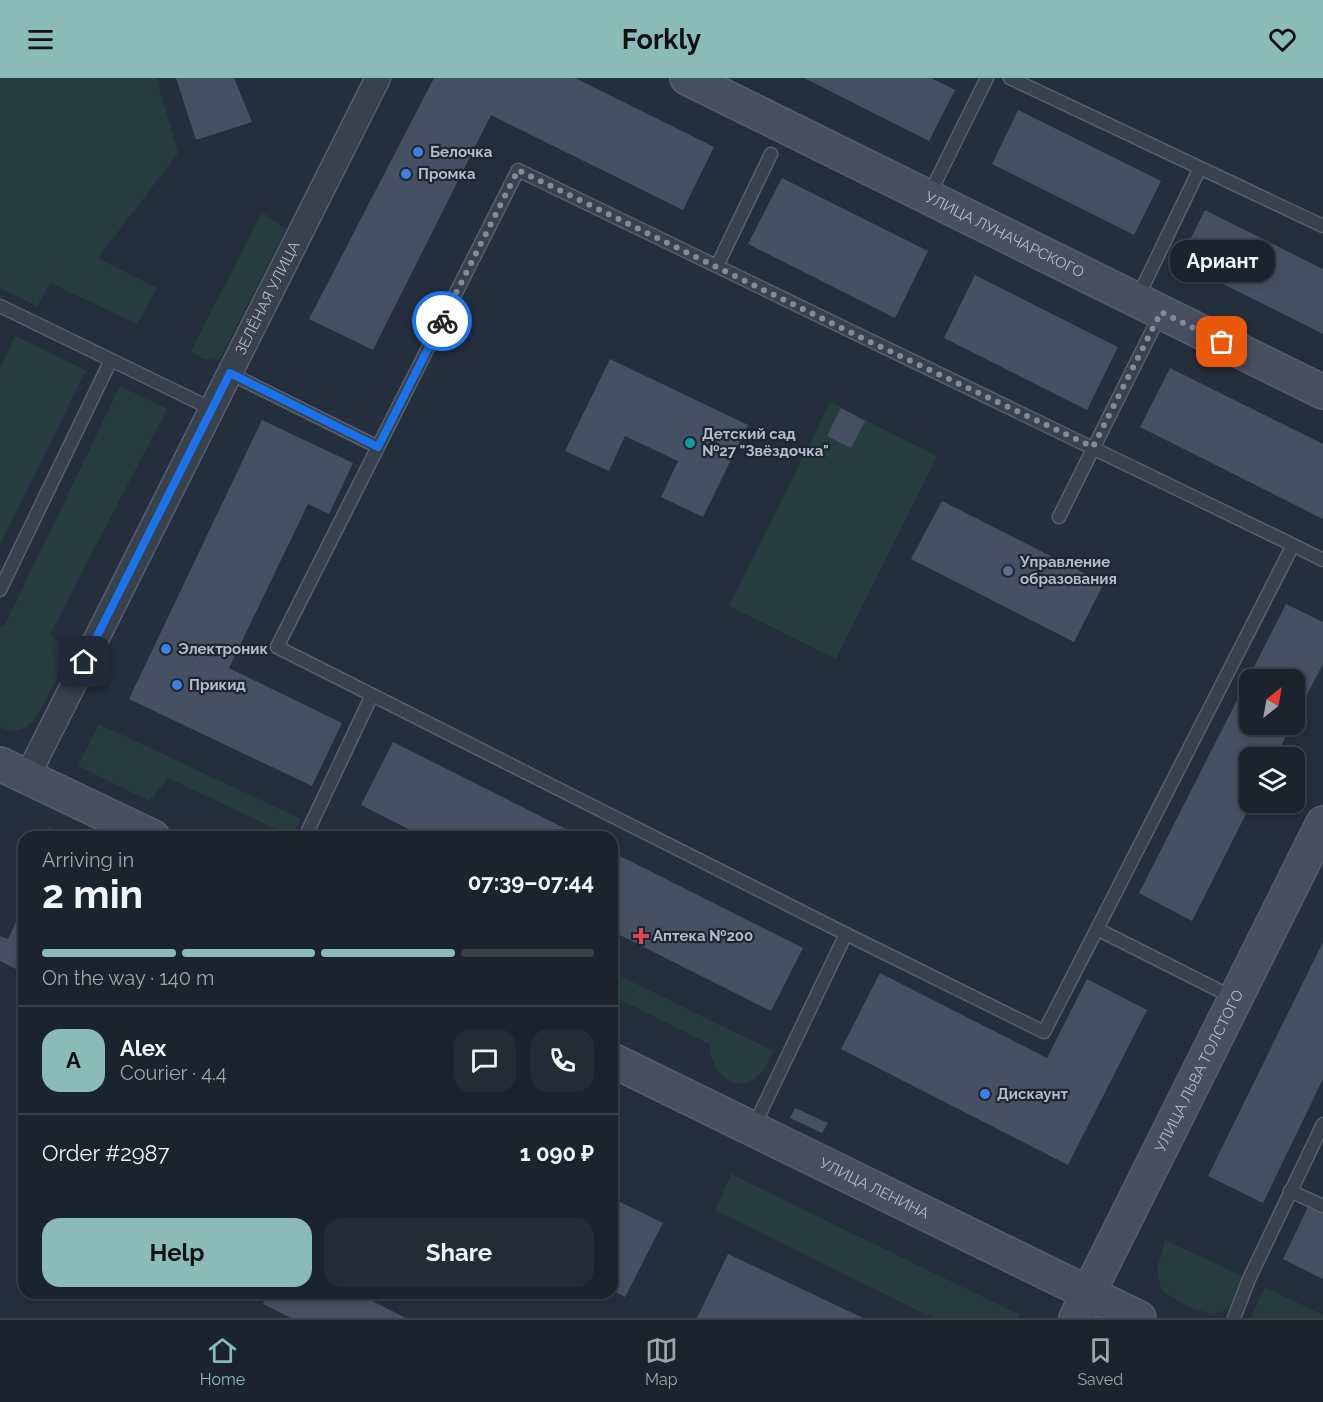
<!DOCTYPE html>
<meta charset="utf-8">
<style>
:root{--surface:#1b232e;--page:#242b36;--text:#f1f3f6;--muted:#a0a4aa;--line:#39404a;--accent:#8bbbb9}
body{margin:0;font-family:Raleway,sans-serif;background:var(--page);color:var(--text);height:100vh;display:flex;flex-direction:column;font-size:22px;white-space:nowrap}
*{box-sizing:border-box;margin:0}
p{font-size:20px;color:var(--muted)}
.icon{flex:none;width:33px;height:33px;fill:none;stroke:currentColor;stroke-width:2;stroke-linecap:round;stroke-linejoin:round}
.map{position:relative;flex:1;overflow:hidden}
.sheet{position:absolute;left:18px;top:753px;width:600px;height:468px;display:flex;flex-direction:column;background:var(--surface);border-radius:18px;box-shadow:0 3px 9px #0003,0 0 0 2px var(--line)}
.sheet>*{flex:none}
.needle{width:39px;rotate:31deg}
.fabs{position:absolute;left:1239px;top:591px;display:grid;gap:12px}
.fabs a{display:grid;place-items:center;width:66px;height:66px;border-radius:12px;background:var(--surface);box-shadow:0 3px 9px #0003,0 0 0 2px var(--line);font-size:30px}
.pin{position:absolute;display:grid;place-items:center;width:51px;height:51px;color:#fff;margin:-26px;border-radius:12px;box-shadow:0 3px 9px #0006}
.courier{position:absolute;display:grid;place-items:center;width:60px;height:60px;margin:-30px;border:4px solid #1a73e8;border-radius:50%;background:#fff;color:#222;box-shadow:0 2px 8px #0007}
.bubble{position:absolute;height:42px;border-radius:18px;background:var(--surface);box-shadow:0 3px 9px #0003,0 0 0 2px var(--line);font-size:20px;font-weight:700;line-height:42px;text-align:center}
.overview em{font-style:normal;font-weight:700}
.overview div{display:flex;flex-direction:column-reverse}
.overview{display:flex;align-items:center;justify-content:space-between;height:102px;padding:0 24px}
h1{font-size:39px;font-weight:700;line-height:45px}
.bar{display:grid;grid-template-columns:repeat(4,1fr);gap:9px 6px;align-content:center;height:72px;padding:0 24px}
.bar i{height:8px;border-radius:4px;background:var(--line)}
.bar .current{background:var(--accent)}
.bar p{grid-column:span 4}
.line{display:flex;align-items:center;gap:15px;padding:0 24px;border-top:2px solid var(--line)}
.line div{flex:1}
.round{display:grid;place-items:center;flex:none;width:63px;height:63px;border-radius:18px;background:var(--page)}
.button{display:flex;gap:12px;margin-top:auto;padding:12px 24px}
.button a{flex:1;height:69px;border-radius:18px;background:var(--accent);color:#111;font-size:24px;font-weight:700;line-height:69px;text-align:center}
.button a+a{background:var(--page);color:var(--text)}
header{display:flex;justify-content:space-between;align-items:center;height:78px;padding:0 24px;background:var(--accent);color:#111;font-size:27px;font-weight:700}
.tabs{display:flex;justify-content:space-around;align-items:center;height:84px;border-top:2px solid var(--line);background:var(--surface);font-size:16px;color:var(--muted)}
.tabs a{display:grid;justify-items:center;gap:3px}
.tabs .current{color:var(--accent)}
.map>svg:first-child{display:block}
</style>
<header><svg class="icon" aria-label="menu" viewBox="0 0 24 24"><path d="M4 6h16M4 12h16M4 18h16"/></svg>Forkly<svg class="icon" aria-label="heart" viewBox="0 0 24 24"><path d="M12 20l-8-8c-3-5 5-10 8-4 3-6 11-1 8 4z"/></svg></header>
<div class="map">
<svg width="1323" height="1240" viewBox="0 0 1323 1240">
<rect width="100%" height="100%" fill="#242f3e"/>
<!-- green -->
<g fill="#263c3f">
<polygon points="0,0 156,0 178,75 98,180 157,210 137,246 50,205 37,228 0,210"/>
<polygon points="262,134 286,151 219,282 204,281 191,273"/>
<polygon points="15,258 86,292 0,467 0,289"/>
<path d="M120 308 167 331 50 556 70 577C63 589 56 602 50 614 39 635 29 662 0 649V548L4 549Z"/>
<polygon points="830,324 937,378 836,581 729,528"/>
<polygon points="99,646 301,741 293,759 168,700 149,723 78,688"/>
<polygon points="48,748 70,759 42,759"/>
<path d="M612 894 773 973C770 979 768 985 765 990 741 1023 711 998 709 966L612 918Z"/>
<polygon points="731,1096 747,1104 1020,1237 1018,1240 933,1240 715,1132"/>
<polygon points="1165,1162 1249,1201 1229,1229 1221,1234 1212,1236 1191,1230 1164,1214 1160,1207 1157,1191"/>
<polygon points="1265,1209 1323,1237 1323,1240 1251,1240"/>
</g>
<!-- building -->
<g fill="#455162">
<polygon points="176,0 234,0 252,44 196,62"/>
<polygon points="434,0 575,0 714,69 683,132 491,37 373,272 309,241"/>
<polygon points="804,0 931,0 955,12 929,63"/>
<polygon points="1018,32 1161,103 1134,157 992,86"/>
<polygon points="782,100 928,173 895,240 748,166"/>
<polygon points="1205,132 1323,191 1323,256 1179,184"/>
<polygon points="975,197 1118,269 1087,332 944,260"/>
<polygon points="610,281 748,347 703,439 661,419 678,383 625,358 609,393 565,373"/>
<polygon points="1170,290 1323,366 1323,441 1140,349"/>
<polygon points="841,330 865,343 851,370 827,358"/>
<polygon points="262,342 353,385 329,436 308,426 229,590 342,645 312,708 129,621"/>
<polygon points="942,423 1104,505 1074,564 911,481"/>
<polygon points="1286,526 1323,544 1323,586 1294,642 1294,602 1250,602 1250,646 1292,646 1275,680 1250,680 1250,724 1252,724 1192,843 1139,815"/>
<polygon points="393,664 582,759 424,759 361,727"/>
<polygon points="612,774 803,870 771,933 612,853"/>
<polygon points="21,833 24,834 24,895 0,883 0,858 8,861"/>
<polygon points="1323,864 1323,1001 1263,1125 1208,1098"/>
<polygon points="880,895 1047,980 1087,901 1147,932 1068,1087 841,971"/>
<polygon points="795,1030 828,1045 822,1055 790,1040"/>
<polygon points="612,1120 663,1145 625,1219 612,1212"/>
<polygon points="1309,1127 1323,1133 1323,1201 1283,1181"/>
<polygon points="728,1176 863,1240 697,1240"/>
<polygon points="268,1215 356,1215 406,1240 291,1240 263,1226"/>
</g>
<g fill="none" stroke-linecap="round" stroke-linejoin="round">
<defs>
<g id="lane">
<polyline points="1010,0 1323,148"/>
<polyline points="929,117 987,0"/>
<polyline points="717,188 771,76"/>
<polyline points="1137,221 1200,90"/>
<polyline points="0,228 212,331"/>
<polyline points="229,295 378,369 518,92 1293,467 1097,851"/>
<polyline points="378,369 277,569 846,856 1044,954 1097,851 1234,920"/>
<polyline points="1059,439 1161,235"/>
<polyline points="1293,467 1323,482"/>
<polyline points="0,512 111,282"/>
<polyline points="305,759 372,617"/>
<polyline points="753,1050 846,856"/>
<polyline points="1290,1113 1323,1128"/>
<polyline points="1234,1240 1249,1201 1323,1046"/>
</g>
<g id="street">
<path id="s1" d="M27 699 378 0"/>
</g>
<g id="secondary">
<path id="s2" d="M687 0 1323 314"/>
<polyline points="0,686 153,759"/>
<path id="s3" d="M612 982 1139 1240"/>
<path id="s4" d="M1076 1240 1323 745"/>
</g>
</defs>
<!-- lane casing -->
<use href="#lane" stroke="#565f6c" stroke-width="15"/>
<!-- street casing -->
<use href="#street" stroke="#565f6c" stroke-width="27"/>
<!-- secondary casing -->
<use href="#secondary" stroke="#565f6c" stroke-width="36"/>
<!-- lane -->
<use href="#lane" stroke="#38414e" stroke-width="12"/>
<!-- street -->
<use href="#street" stroke="#38414e" stroke-width="24"/>
<!-- secondary -->
<use href="#secondary" stroke="#465061" stroke-width="33"/>
</g>
<g fill="none" stroke-linecap="round" stroke-linejoin="round">
<!-- done -->
<polyline stroke="#828b98" stroke-width="6" stroke-dasharray="0 10.8" points="442,243 518,92 862,260 1093,369 1161,234 1222,264"/>
<!-- route -->
<polyline stroke="#1a73e8" stroke-width="8" points="84,584 230,295 378,369 442,243"/>
</g>
<!-- markers -->
<g fill="#3f7fe0" stroke="#1d2633" stroke-width="2">
<circle cx="418" cy="74" r="6"/>
<circle cx="406" cy="96" r="6"/>
<circle cx="166" cy="571" r="6"/>
<circle cx="177" cy="607" r="6"/>
<circle cx="985" cy="1016" r="6"/>
</g>
<circle fill="#0f9aa8" stroke="#1d2633" stroke-width="2" cx="690" cy="365" r="6"/>
<circle fill="#5c6f8a" stroke="#1d2633" stroke-width="2" cx="1008" cy="493" r="6"/>
<path fill="#e0444e" stroke="#1d2633" stroke-width="2" d="M638 849h6v6h6v6h-6v6h-6v-6h-6v-6h6z"/>
<g text-anchor="middle" stroke-width="4.5" stroke-linejoin="round" paint-order="stroke">
<!-- poi labels -->
<g font-size="15" font-weight="bold" fill="#b4bcc9" stroke="#1d2633" text-anchor="start">
<text x="430" y="79">Белочка</text>
<text x="418" y="101">Промка</text>
<text x="702" y="361">Детский сад<tspan x="702" dy="17">№27 "Звёздочка"</tspan></text>
<text x="1020" y="489">Управление<tspan x="1020" dy="17">образования</tspan></text>
<text x="178" y="576">Электроник</text>
<text x="189" y="612">Прикид</text>
<text x="653" y="863">Аптека №200</text>
<text x="997" y="1021">Дискаунт</text>
</g>
<!-- street labels -->
<g font-size="15" fill="#b4bcc9" stroke="#1d2633">
<text dy="5" stroke="none"><textPath href="#s2" startOffset="354">УЛИЦА ЛУНАЧАРСКОГО</textPath></text>
<text dy="5" stroke="none"><textPath href="#s1" startOffset="536">ЗЕЛЁНАЯ УЛИЦА</textPath></text>
<text dy="5" stroke="none"><textPath href="#s4" startOffset="276">УЛИЦА ЛЬВА ТОЛСТОГО</textPath></text>
<text dy="5" stroke="none"><textPath href="#s3" startOffset="292">УЛИЦА ЛЕНИНА</textPath></text>
</g>
</g>
</svg>
<div class="fabs">
<a><svg class="needle" viewBox="-14 -14 28 28"><path d="M0-13l5 13h-10z" fill="#e53935"/><path d="M0 13l5-13h-10z" fill="#a0a4aa"/></svg></a>
<a><svg class="icon" aria-label="layers" viewBox="0 0 24 24"><path d="M12 4l9 5-9 5-9-5zM3 14l9 5 9-5"/></svg></a>
</div>
<div class="pin" style="left:1222px;top:264px;background:#ea580c"><svg class="icon" aria-label="bag" viewBox="0 0 24 24"><path d="M5 8h14l-1 12H6zM9 8a3 3 0 0 1 6 0"/></svg></div>
<div class="pin" style="left:84px;top:584px;background:#1f2937"><svg class="icon" aria-label="home" viewBox="0 0 24 24"><path d="M3 11l9-7 9 7M6 9v11h12V9"/></svg></div>
<div class="courier" style="left:442px;top:243px"><svg class="icon" aria-label="bike" viewBox="0 0 24 24"><circle cx="6" cy="16" r="4"/><circle cx="18" cy="16" r="4"/><path d="M6 16l4-8h5l3 8M10 8l3 8H6M13 5h3"/></svg></div>
<div class="bubble" style="left:1170px;top:162px;width:105px">Ариант</div>
<section class="sheet">
<div class="overview"><div><h1>2 min</h1><p>Arriving in</p></div><em>07:39–07:44</em></div>
<div class="bar"><i class="current"></i><i class="current"></i><i class="current"></i><i></i><p>On the way · 140 m</p></div>
<div class="line" style="height:108px"><b class="round" style="background:var(--accent);color:#111">A</b><div><b>Alex</b><p>Courier · 4.4</p></div><a class="round"><svg class="icon" aria-label="chat" viewBox="0 0 24 24"><path d="M4 5h16v11H9l-5 4z"/></svg></a><a class="round"><svg class="icon" aria-label="phone" viewBox="0 0 24 24"><path d="M5 4h4l2 5-3 2q2 4 5 5l2-3 5 2v4C11 20 4 13 5 4z"/></svg></a></div>
<div class="line" style="height:78px"><div>Order #2987</div><b>1 090 ₽</b></div>
<div class="button"><a>Help</a><a>Share</a></div>
</section>
</div>
<nav class="tabs">
<a class="current"><svg class="icon" aria-label="home" viewBox="0 0 24 24"><path d="M3 11l9-7 9 7M6 9v11h12V9"/></svg>Home</a>
<a><svg class="icon" aria-label="map" viewBox="0 0 24 24"><path d="M3 6l6-2 6 2 6-2v14l-6 2-6-2-6 2zM9 4v14M15 6v14"/></svg>Map</a>
<a><svg class="icon" aria-label="saved" viewBox="0 0 24 24"><path d="M7 4h10v16l-5-4-5 4z"/></svg>Saved</a>
</nav>
